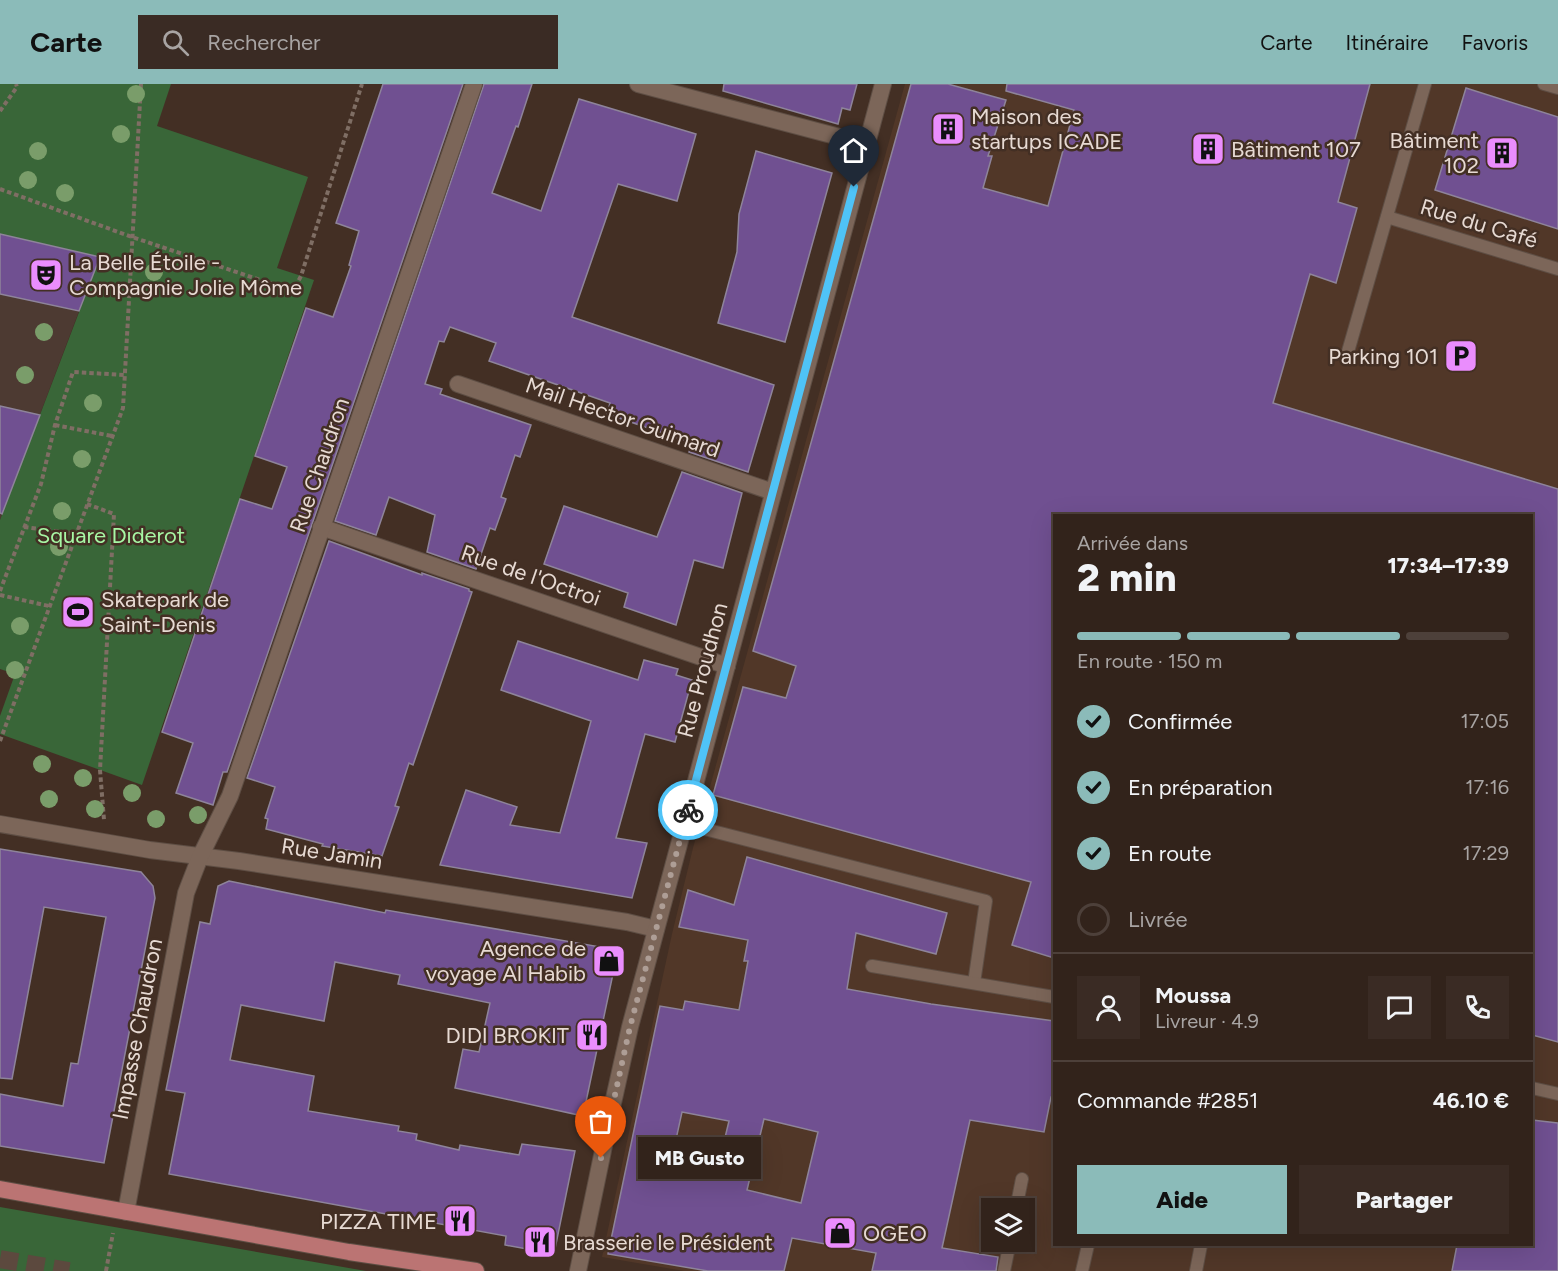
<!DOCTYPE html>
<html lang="fr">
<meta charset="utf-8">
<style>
:root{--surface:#32231b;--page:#3a2b24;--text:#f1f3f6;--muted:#a8a4a3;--line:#4d403a;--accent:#8bbbb9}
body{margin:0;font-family:Figtree,sans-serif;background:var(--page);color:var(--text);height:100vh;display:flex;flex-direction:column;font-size:22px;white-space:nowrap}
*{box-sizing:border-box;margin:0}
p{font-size:20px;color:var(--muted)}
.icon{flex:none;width:33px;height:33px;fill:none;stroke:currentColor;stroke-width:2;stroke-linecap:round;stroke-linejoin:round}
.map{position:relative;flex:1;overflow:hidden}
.side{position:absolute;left:1053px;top:430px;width:480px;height:732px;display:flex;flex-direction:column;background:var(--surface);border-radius:0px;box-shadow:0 6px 24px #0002,0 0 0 2px var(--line)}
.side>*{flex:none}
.fabs{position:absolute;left:981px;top:1114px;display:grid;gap:12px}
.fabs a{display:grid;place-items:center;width:54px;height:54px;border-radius:0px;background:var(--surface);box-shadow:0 6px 24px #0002,0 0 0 2px var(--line);font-size:30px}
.pin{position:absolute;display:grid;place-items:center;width:51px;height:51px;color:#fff;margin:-62px -26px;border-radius:50% 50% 50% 0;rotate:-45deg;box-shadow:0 0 6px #0007}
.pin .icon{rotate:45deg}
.courier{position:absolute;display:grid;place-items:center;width:60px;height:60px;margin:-30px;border:4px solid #4fc3f7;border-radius:50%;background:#fff;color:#222;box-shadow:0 2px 8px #0007}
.bubble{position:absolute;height:42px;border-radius:0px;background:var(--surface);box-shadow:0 6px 24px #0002,0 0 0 2px var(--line);font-size:20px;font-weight:800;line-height:42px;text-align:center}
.summary em{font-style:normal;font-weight:800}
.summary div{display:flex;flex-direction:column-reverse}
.summary{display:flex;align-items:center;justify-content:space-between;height:102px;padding:0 24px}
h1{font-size:39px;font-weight:800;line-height:45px}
.bar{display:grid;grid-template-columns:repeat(4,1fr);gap:9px 6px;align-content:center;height:72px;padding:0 24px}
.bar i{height:8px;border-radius:4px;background:var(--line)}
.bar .on{background:var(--accent)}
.bar p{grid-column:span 4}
.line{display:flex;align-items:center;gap:15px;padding:0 24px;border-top:2px solid var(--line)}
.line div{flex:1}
.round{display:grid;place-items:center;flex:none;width:63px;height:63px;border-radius:0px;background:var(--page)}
ol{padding:0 24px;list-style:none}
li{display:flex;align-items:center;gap:18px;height:66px}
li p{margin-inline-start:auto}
li .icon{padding:6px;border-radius:50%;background:var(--accent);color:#111;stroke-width:4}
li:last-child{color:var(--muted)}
li i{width:33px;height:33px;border:3px solid var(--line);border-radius:50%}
.cta{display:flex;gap:12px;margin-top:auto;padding:12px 24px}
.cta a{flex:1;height:69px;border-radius:0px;background:var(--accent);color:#111;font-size:24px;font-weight:800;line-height:69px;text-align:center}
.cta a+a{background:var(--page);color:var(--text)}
header{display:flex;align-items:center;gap:36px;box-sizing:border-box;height:84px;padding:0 30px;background:var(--accent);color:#111}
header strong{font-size:28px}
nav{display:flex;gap:33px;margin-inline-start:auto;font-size:21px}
.search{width:420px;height:54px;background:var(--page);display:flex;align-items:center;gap:15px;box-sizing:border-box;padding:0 21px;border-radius:0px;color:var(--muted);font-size:22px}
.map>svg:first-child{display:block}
</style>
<header>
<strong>Carte</strong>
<div class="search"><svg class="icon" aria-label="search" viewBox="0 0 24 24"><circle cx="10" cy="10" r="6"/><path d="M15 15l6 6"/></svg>Rechercher</div>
<nav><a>Carte</a><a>Itinéraire</a><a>Favoris</a></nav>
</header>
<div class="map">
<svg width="1558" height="1187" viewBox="0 0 1558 1187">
<rect width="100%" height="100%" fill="#432f24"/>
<!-- built -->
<path fill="#513728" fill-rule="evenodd" d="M905 0H1558V1187H684L602 1173 672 850 693 764ZM1054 432H1532V1161H1054ZM992 1125H1024V1158H992Z"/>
<!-- education -->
<polygon fill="#4d3a32" points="0,210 79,227 0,436"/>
<!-- green -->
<g fill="#396638">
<polygon points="0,0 171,0 157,42 308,93 277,184 314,196 142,701 0,650 0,632 15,590 0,585 0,436 100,173 0,150"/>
<polygon points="0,1123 366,1187 0,1187"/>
</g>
<!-- building -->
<g fill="#705091" stroke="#8e849a" stroke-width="1.5" fill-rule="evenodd">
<polygon points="383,0 463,0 227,688 223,688 213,721 176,709 193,659 162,648 240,415 272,425 287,383 255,372 306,224 333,233 351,182 349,181 359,147 336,139"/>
<polygon points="484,0 532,0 518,43 516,42 492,109 541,127 579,15 696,50 677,117 618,100 572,233 774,301 748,388 689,368 692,359 607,330 610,319 489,277 496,259 450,243 444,258 439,257 425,300 442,305 440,310 531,341 520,373 515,371 501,413 506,415 495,446 490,444 476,485 427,468 435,431 389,413 376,451 335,437"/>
<polygon points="724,0 857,0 850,26 842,24 838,40 723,7"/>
<polygon points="911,0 948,0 1006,16 988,72 992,72 983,104 1048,122 1074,26 1006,7 1007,0 1370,0 1338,118 1357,124 1336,199 1310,190 1273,319 1558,405 1558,958 1532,951 1532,432 1054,432 1054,874 1012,861 1031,798 713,711 743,603 786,614 796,582 753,567"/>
<polygon points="1466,4 1558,33 1558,145 1435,106"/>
<polygon points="756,67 832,89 785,258 718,239 737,168 739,130"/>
<polygon points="0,150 100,173 79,227 0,210"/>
<polygon points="0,322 40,331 2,430 0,429"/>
<polygon points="682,388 742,409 723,484 694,476 676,541 624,523 628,509 544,480 564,422 657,453"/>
<polygon points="329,457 422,491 422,489 469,505 469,507 472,508 413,681 409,679 395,722 399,723 382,772 322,762 323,760 266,745 268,735 265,734 275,703 247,694"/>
<polygon points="518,557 638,596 644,576 678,585 676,591 692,596 675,658 645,650 616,754 647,759 632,814 440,781 466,706 517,723 510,741 560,749 591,637 501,606"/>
<polygon points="0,765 141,788 153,802 155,814 104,1079 0,1062 0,1010 63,1022 71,979 78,980 106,833 44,823 12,995 0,994"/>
<path d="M747 773 947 829 936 870 856 849 847 905 931 920 1054 937V1013H1051L1044 1048 970 1036 942 1164 998 1173 996 1187H872L876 1169 792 1154 784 1187H708L608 1170 660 922 683 926 685 917 739 926 748 877H744L748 856 679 843 688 806 734 821ZM682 1028 729 1037 716 1091 713 1090 712 1095 669 1087ZM764 1035 818 1048 801 1119 747 1106Z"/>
<polygon points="229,797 385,829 386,826 618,866 583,1032 455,1004 463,965 479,968 490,919 398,900 400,891 335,878 324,937 241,921 230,976 314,992 308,1027 399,1042 398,1047 417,1050 416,1056 459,1066 460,1061 519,1071 522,1060 575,1067 554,1170 505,1161 506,1152 169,1090 185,1009 166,1006 200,838 210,840 218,802"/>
<polygon points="1532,1036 1558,1039 1558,1187 1452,1187 1457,1161 1532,1161"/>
</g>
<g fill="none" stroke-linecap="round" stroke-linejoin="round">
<!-- motorway-tunnel -->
<polyline stroke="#5c493e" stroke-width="18" stroke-dasharray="18 9" stroke-linecap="butt" points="0,1175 69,1187"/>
<defs>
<g id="service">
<polyline points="1544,0 1558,4"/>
<polyline points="1387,133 1558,185"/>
<polyline points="1347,271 1425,0"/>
<polyline points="685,740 986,817 974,899"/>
<polyline points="872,882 1054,913"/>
<polyline points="1532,1004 1558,1010"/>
<polyline points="1016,1125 1022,1095"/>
<polyline points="1004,1187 1010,1158"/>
<polyline points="1082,1187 1088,1161"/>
<polyline points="1196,1187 1201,1161"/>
</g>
<polyline id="pedestrian" points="458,300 773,408"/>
<g id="minor">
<polyline points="638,0 866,60"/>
<polyline points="321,443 727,582"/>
<polyline points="0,740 150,766 239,777 627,838 656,845"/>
<polyline points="126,1128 186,809 200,773 230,712 474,0"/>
<polyline points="578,1187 611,1028 630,943 883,0"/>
</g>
<polyline id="primary" points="0,1105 349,1168 476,1187"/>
</defs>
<!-- service casing -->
<use href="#service" stroke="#5e4e44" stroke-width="14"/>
<!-- pedestrian casing -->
<use href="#pedestrian" stroke="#5e4e44" stroke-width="18"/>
<!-- minor casing -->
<use href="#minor" stroke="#5e4e44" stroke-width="18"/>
<!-- primary casing -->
<use href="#primary" stroke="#5e4e44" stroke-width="18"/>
<!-- path -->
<g stroke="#7f6e64" stroke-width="4" stroke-dasharray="4.5 3" stroke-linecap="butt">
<polyline points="0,27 17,3 16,0"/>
<polyline points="0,105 132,153 293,207 301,192 362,0"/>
<polyline points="55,341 112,352"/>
<polyline points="87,420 114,430 100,686 104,736"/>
<polyline points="24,443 76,450"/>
<polyline points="0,507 41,400 55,341 73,288 125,291"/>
<polyline points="0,511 49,522"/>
<polyline points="0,657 123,324 141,0"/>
<polyline points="106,1187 113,1149"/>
</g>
<!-- service -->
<use href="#service" stroke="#7c6659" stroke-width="12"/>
<!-- pedestrian -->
<use href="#pedestrian" stroke="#7c6659" stroke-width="16"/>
<!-- minor -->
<use href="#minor" stroke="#7c6659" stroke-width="16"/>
<!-- primary -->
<use href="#primary" stroke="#bb7473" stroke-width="16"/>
</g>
<!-- trees -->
<g fill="#7a9d6a">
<circle cx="136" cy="10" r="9"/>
<circle cx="121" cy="50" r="9"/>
<circle cx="38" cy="67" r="9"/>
<circle cx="28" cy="96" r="9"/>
<circle cx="65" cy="109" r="9"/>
<circle cx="154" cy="188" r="9"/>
<circle cx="44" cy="248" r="9"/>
<circle cx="25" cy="291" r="9"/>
<circle cx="93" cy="319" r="9"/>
<circle cx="82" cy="375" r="9"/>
<circle cx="62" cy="427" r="9"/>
<circle cx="59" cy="463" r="9"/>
<circle cx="20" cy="542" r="9"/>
<circle cx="15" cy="586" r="9"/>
<circle cx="42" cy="680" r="9"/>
<circle cx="83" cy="694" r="9"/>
<circle cx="132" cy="709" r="9"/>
<circle cx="49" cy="715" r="9"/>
<circle cx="95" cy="725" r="9"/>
<circle cx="198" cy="731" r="9"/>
<circle cx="156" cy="735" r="9"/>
</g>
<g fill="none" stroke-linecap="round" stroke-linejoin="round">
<!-- done -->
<polyline stroke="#ae9e96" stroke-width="6" stroke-dasharray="0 10.8" points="601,1074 630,943 688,726"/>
<!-- route -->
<polyline stroke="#4fc3f7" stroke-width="8" points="688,726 854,103"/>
</g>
<!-- icons -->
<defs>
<symbol id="building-square" viewBox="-11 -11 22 22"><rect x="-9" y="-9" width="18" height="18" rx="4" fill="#ea8dfd" stroke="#432f24"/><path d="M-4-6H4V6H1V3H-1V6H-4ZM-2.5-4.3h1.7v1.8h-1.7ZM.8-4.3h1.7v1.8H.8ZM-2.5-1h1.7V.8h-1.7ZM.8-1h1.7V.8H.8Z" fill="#111"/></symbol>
<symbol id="theatre-square" viewBox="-11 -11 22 22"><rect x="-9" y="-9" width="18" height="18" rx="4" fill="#ea8dfd" stroke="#432f24"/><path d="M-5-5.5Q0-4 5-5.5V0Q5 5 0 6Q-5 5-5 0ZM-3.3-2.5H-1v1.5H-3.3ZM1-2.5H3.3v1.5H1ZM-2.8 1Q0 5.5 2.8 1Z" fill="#111"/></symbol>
<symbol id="parking-square" viewBox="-11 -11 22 22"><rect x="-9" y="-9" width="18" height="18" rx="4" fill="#ea8dfd" stroke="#432f24"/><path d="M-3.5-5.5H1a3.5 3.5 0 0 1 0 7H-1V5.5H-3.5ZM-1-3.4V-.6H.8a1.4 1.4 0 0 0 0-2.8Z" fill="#111"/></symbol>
<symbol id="stadium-square" viewBox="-11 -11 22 22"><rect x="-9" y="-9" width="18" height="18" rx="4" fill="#ea8dfd" stroke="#432f24"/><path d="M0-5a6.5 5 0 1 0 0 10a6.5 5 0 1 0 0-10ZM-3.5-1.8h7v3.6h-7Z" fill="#111"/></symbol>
<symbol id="shop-square" viewBox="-11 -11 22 22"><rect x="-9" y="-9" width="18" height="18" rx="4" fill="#ea8dfd" stroke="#432f24"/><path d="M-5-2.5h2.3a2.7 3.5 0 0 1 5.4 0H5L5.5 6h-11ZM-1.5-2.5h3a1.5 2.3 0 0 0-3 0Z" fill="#111"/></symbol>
<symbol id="restaurant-square" viewBox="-11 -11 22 22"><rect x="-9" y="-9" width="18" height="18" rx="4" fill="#ea8dfd" stroke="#432f24"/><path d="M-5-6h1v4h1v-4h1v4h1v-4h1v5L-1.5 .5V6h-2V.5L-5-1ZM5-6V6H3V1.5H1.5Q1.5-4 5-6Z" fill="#111"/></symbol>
</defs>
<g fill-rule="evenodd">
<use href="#building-square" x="929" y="26" width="38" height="38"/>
<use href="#building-square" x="1189" y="46" width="38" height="38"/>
<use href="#building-square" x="1483" y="50" width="38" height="38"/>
<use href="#theatre-square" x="27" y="172" width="38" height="38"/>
<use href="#parking-square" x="1442" y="253" width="38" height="38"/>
<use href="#stadium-square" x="59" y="509" width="38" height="38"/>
<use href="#shop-square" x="590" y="858" width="38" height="38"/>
<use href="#restaurant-square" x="573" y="932" width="38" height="38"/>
<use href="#restaurant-square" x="441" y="1118" width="38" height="38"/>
<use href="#shop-square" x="821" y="1130" width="38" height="38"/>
<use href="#restaurant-square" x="521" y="1139" width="38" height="38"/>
</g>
<g text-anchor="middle" stroke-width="5" stroke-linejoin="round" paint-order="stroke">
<!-- poi labels -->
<g font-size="22" fill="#e7dad3" stroke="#432f24" text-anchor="start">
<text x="971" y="40">Maison des<tspan x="971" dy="25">startups ICADE</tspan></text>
<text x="1479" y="64" text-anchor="end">Bâtiment<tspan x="1479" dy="25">102</tspan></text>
<text x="1231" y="73">Bâtiment 107</text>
<text x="69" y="186">La Belle Étoile -<tspan x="69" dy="25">Compagnie Jolie Môme</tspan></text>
<text x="1438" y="280" text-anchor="end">Parking 101</text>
<text x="101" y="523">Skatepark de<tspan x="101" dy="25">Saint-Denis</tspan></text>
<text x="586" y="872" text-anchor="end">Agence de<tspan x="586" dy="25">voyage Al Habib</tspan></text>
<text x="569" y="959" text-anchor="end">DIDI BROKIT</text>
<text x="437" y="1145" text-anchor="end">PIZZA TIME</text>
<text x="863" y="1157">OGEO</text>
<text x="563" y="1166">Brasserie le Président</text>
</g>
<!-- street labels -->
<g font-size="22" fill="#e7dad3" stroke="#432f24">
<text transform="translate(1479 139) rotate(17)" y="8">Rue du Café</text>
<text transform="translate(623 333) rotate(19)" y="8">Mail Hector Guimard</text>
<text transform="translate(319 381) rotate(-71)" y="8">Rue Chaudron</text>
<text transform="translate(531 491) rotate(19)" y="8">Rue de l'Octroi</text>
<text transform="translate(702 586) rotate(-75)" y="8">Rue Proudhon</text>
<text transform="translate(332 769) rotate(9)" y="8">Rue Jamin</text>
<text transform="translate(137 945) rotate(-79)" y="8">Impasse Chaudron</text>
</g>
<!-- park labels -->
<g font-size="22" fill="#a7f7a4" stroke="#432f24">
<text x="111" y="459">Square Diderot</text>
</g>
</g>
</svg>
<div class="fabs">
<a><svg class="icon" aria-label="layers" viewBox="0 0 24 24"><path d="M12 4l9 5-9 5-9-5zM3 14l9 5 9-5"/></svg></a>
</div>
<div class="pin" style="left:601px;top:1074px;background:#ea580c"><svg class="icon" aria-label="bag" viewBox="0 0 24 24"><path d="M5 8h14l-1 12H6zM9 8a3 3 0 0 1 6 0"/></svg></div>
<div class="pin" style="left:854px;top:103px;background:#1f2937"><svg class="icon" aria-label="home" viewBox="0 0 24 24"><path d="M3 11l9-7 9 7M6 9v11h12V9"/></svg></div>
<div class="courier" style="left:688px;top:726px"><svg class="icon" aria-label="bike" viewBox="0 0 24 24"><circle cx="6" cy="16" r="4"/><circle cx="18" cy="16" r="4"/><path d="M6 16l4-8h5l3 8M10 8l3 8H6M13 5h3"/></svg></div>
<div class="bubble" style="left:638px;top:1053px;width:123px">MB Gusto</div>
<section class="side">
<div class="summary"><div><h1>2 min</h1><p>Arrivée dans</p></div><em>17:34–17:39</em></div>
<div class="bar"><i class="on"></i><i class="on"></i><i class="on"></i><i></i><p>En route · 150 m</p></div>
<ol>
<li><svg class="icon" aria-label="check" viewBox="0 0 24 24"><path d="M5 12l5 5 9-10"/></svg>Confirmée<p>17:05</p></li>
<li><svg class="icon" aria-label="check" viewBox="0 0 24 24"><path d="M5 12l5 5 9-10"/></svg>En préparation<p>17:16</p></li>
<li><svg class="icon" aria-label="check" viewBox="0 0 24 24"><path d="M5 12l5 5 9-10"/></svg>En route<p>17:29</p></li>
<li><i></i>Livrée</li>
</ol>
<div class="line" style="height:108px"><a class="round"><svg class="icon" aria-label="person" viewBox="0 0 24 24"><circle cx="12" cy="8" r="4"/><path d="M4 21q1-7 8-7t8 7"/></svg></a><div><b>Moussa</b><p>Livreur · 4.9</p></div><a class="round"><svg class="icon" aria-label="chat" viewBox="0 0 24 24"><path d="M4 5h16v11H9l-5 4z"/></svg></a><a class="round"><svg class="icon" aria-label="phone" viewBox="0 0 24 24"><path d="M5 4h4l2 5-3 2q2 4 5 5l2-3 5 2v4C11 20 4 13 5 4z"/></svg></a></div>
<div class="line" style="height:78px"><div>Commande #2851</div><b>46.10 €</b></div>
<div class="cta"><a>Aide</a><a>Partager</a></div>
</section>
</div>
